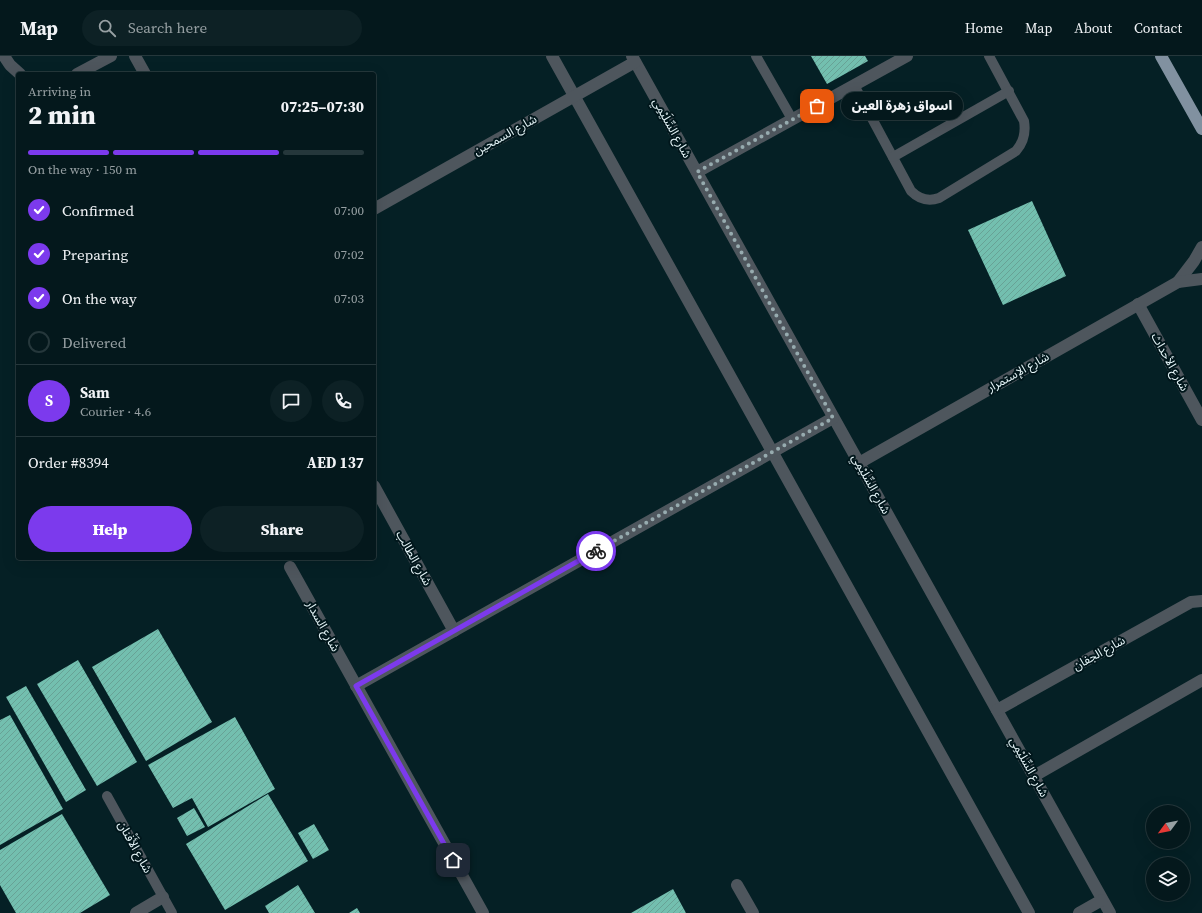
<!DOCTYPE html>
<meta charset="utf-8">
<style>
:root{--surface:#04181c;--page:#0d2125;--text:#f1f3f6;--muted:#97a0a3;--line:#25373b;--accent:#7c3aed}
body{margin:0;font-family:"Source Serif 4","Noto Sans Arabic",serif;background:var(--page);color:var(--text);height:100vh;display:flex;flex-direction:column;font-size:15px;white-space:nowrap}
*{box-sizing:border-box;margin:0}
p{font-size:13px;color:var(--muted)}
.icon{flex:none;width:22px;height:22px;fill:none;stroke:currentColor;stroke-width:2;stroke-linecap:round;stroke-linejoin:round}
.map{position:relative;flex:1;overflow:hidden}
.sheet{position:absolute;left:16px;top:16px;width:360px;height:488px;display:flex;flex-direction:column;background:var(--surface);border-radius:4px;box-shadow:0 4px 16px #0002,0 0 0 1px var(--line)}
.sheet>*{flex:none}
.needle{width:26px;rotate:238deg}
.fabs{position:absolute;left:1146px;top:749px;display:grid;gap:8px}
.fabs a{display:grid;place-items:center;width:44px;height:44px;border-radius:50%;background:var(--surface);box-shadow:0 4px 16px #0002,0 0 0 1px var(--line);font-size:20px}
.pin{position:absolute;display:grid;place-items:center;width:34px;height:34px;color:#fff;margin:-17px;border-radius:8px;box-shadow:0 2px 6px #0006}
.courier{position:absolute;display:grid;place-items:center;width:40px;height:40px;margin:-20px;border:3px solid #7c3aed;border-radius:50%;background:#fff;color:#222;box-shadow:0 1px 5px #0007}
.bubble{position:absolute;height:28px;border-radius:14px;background:var(--surface);box-shadow:0 4px 16px #0002,0 0 0 1px var(--line);font-size:13px;font-weight:800;line-height:28px;text-align:center}
.summary em{font-style:normal;font-weight:800}
.summary div{display:flex;flex-direction:column-reverse}
.summary{display:flex;align-items:center;justify-content:space-between;height:68px;padding:0 12px}
h1{font-size:26px;font-weight:800;line-height:30px}
.bar{display:grid;grid-template-columns:repeat(4,1fr);gap:6px 4px;align-content:center;height:48px;padding:0 12px}
.bar i{height:5px;border-radius:3px;background:var(--line)}
.bar .current{background:var(--accent)}
.bar p{grid-column:span 4}
.line{display:flex;align-items:center;gap:10px;padding:0 12px;border-top:1px solid var(--line)}
.line div{flex:1}
.round{display:grid;place-items:center;flex:none;width:42px;height:42px;border-radius:21px;background:var(--page)}
ol{padding:0 12px;list-style:none}
li{display:flex;align-items:center;gap:12px;height:44px}
li p{margin-inline-start:auto}
li .icon{padding:4px;border-radius:50%;background:var(--accent);color:#fff;stroke-width:4}
li:last-child{color:var(--muted)}
li i{width:22px;height:22px;border:2px solid var(--line);border-radius:50%}
.action{display:flex;gap:8px;margin-top:auto;padding:8px 12px}
.action a{flex:1;height:46px;border-radius:24px;background:var(--accent);color:#fff;font-size:16px;font-weight:800;line-height:46px;text-align:center}
.action a+a{background:var(--page);color:var(--text)}
header{display:flex;align-items:center;gap:24px;box-sizing:border-box;height:56px;padding:0 20px;background:var(--surface);border-bottom:1px solid var(--line)}
header strong{font-size:19px}
nav{display:flex;gap:22px;margin-inline-start:auto;font-size:14px}
.search{width:280px;height:36px;background:var(--page);display:flex;align-items:center;gap:10px;box-sizing:border-box;padding:0 14px;border-radius:22px;color:var(--muted);font-size:15px}
.map>svg:first-child{display:block}
</style>
<header>
<strong>Map</strong>
<div class="search"><svg class="icon" aria-label="search" viewBox="0 0 24 24"><circle cx="10" cy="10" r="6"/><path d="M15 15l6 6"/></svg>Search here</div>
<nav><a>Home</a><a>Map</a><a>About</a><a>Contact</a></nav>
</header>
<div class="map">
<svg width="1202" height="857" viewBox="0 0 1202 857">
<defs>
<pattern id="building-hatch" width="6" height="6" patternUnits="userSpaceOnUse"><rect width="6" height="6" fill="#73bfaf"/><path d="M-1 1l2-2M0 6l6-6M5 7l2-2" fill="none" stroke="#68a296"/></pattern>
</defs>
<rect width="100%" height="100%" fill="#052025"/>
<!-- building -->
<g fill="url(#building-hatch)">
<polygon points="811,0 865,0 868,5 827,28"/>
<polygon points="1032,145 1066,220 1003,249 968,174"/>
<polygon points="158,573 212,666 146,705 92,611"/>
<polygon points="78,604 137,706 97,730 37,628"/>
<polygon points="26,630 86,734 66,746 6,641"/>
<polygon points="10,659 63,753 0,789 0,664"/>
<polygon points="235,661 275,733 208,771 192,742 173,752 148,709"/>
<polygon points="268,738 308,805 225,854 186,788"/>
<polygon points="194,752 205,771 187,780 177,762"/>
<polygon points="62,758 110,839 80,857 16,857 0,829 0,794"/>
<polygon points="314,768 329,794 313,803 298,777"/>
<polygon points="298,829 315,857 269,857 265,850"/>
<polygon points="673,833 686,857 631,857"/>
<polygon points="357,852 360,857 349,857"/>
</g>
<g fill="none" stroke-linecap="round" stroke-linejoin="round">
<!-- lane -->
<g stroke="#4e565d" stroke-width="10">
<polyline points="756,0 792,63"/>
<path d="M854 29 911 135C919 143 928 146 939 142L1016 95C1024 86 1026 77 1024 65L989 0"/>
<polyline points="893,101 1009,35"/>
<polyline points="107,740 172,857"/>
</g>
<!-- street -->
<g stroke="#4e565d" stroke-width="12">
<polyline points="4,0 10,9 20,18"/>
<polyline points="135,0 145,18"/>
<polyline points="552,0 1029,857"/>
<polyline points="632,0 1110,857"/>
<polyline points="77,18 111,0"/>
<polyline points="697,116 907,0"/>
<polyline points="374,153 635,6"/>
<polyline points="1178,226 1194,205 1202,191"/>
<polyline points="1138,248 1202,364"/>
<polyline points="859,407 1178,226 1202,223"/>
<polyline points="374,430 454,575"/>
<polyline points="290,511 483,857"/>
<polyline points="356,630 833,362"/>
<polyline points="997,654 1191,546 1202,545"/>
<polyline points="1034,720 1202,624"/>
<polyline points="737,829 753,857"/>
<polyline points="136,857 163,841"/>
<polyline points="1079,857 1102,844"/>
</g>
<!-- primary -->
<polyline stroke="#8191a0" stroke-width="12" points="1161,0 1202,73"/>
</g>
<g fill="none" stroke-linecap="round" stroke-linejoin="round">
<!-- done -->
<polyline stroke="#97abaf" stroke-width="4" stroke-dasharray="0 7.2" points="596,495 833,362 697,116 817,50"/>
<!-- route -->
<polyline stroke="#7c3aed" stroke-width="5" points="453,804 356,630 596,495"/>
</g>
<g text-anchor="middle" stroke-width="4" stroke-linejoin="round" paint-order="stroke">
<!-- street labels -->
<g font-size="12" fill="#e6f6f9" stroke="#00161b">
<text transform="translate(672 72) rotate(61)" y="4">شارع السِّلَيْمِي</text>
<text transform="translate(505 79) rotate(-29)" y="4">شارع السمحين</text>
<text transform="translate(1170 306) rotate(61)" y="4">شارع الأحداث</text>
<text transform="translate(1018 316) rotate(-29)" y="4">شارع الإستمرار</text>
<text transform="translate(871 428) rotate(61)" y="4">شارع السِّلَيْمِي</text>
<text transform="translate(414 502) rotate(61)" y="4">شارع الطالب</text>
<text transform="translate(323 570) rotate(61)" y="4">شارع السدار</text>
<text transform="translate(1099 597) rotate(-29)" y="4">شارع الجفان</text>
<text transform="translate(1029 711) rotate(61)" y="4">شارع السِّلَيْمِي</text>
<text transform="translate(135 791) rotate(61)" y="4">شارع الأَفْنان</text>
</g>
</g>
</svg>
<div class="fabs">
<a><svg class="needle" viewBox="-14 -14 28 28"><path d="M0-13l5 13h-10z" fill="#e53935"/><path d="M0 13l5-13h-10z" fill="#97a0a3"/></svg></a>
<a><svg class="icon" aria-label="layers" viewBox="0 0 24 24"><path d="M12 4l9 5-9 5-9-5zM3 14l9 5 9-5"/></svg></a>
</div>
<div class="pin" style="left:817px;top:50px;background:#ea580c"><svg class="icon" aria-label="bag" viewBox="0 0 24 24"><path d="M5 8h14l-1 12H6zM9 8a3 3 0 0 1 6 0"/></svg></div>
<div class="pin" style="left:453px;top:804px;background:#1f2937"><svg class="icon" aria-label="home" viewBox="0 0 24 24"><path d="M3 11l9-7 9 7M6 9v11h12V9"/></svg></div>
<div class="courier" style="left:596px;top:495px"><svg class="icon" aria-label="bike" viewBox="0 0 24 24"><circle cx="6" cy="16" r="4"/><circle cx="18" cy="16" r="4"/><path d="M6 16l4-8h5l3 8M10 8l3 8H6M13 5h3"/></svg></div>
<div class="bubble" style="left:841px;top:36px;width:122px">اسواق زهرة العين</div>
<section class="sheet">
<div class="summary"><div><h1>2 min</h1><p>Arriving in</p></div><em>07:25–07:30</em></div>
<div class="bar"><i class="current"></i><i class="current"></i><i class="current"></i><i></i><p>On the way · 150 m</p></div>
<ol>
<li><svg class="icon" aria-label="check" viewBox="0 0 24 24"><path d="M5 12l5 5 9-10"/></svg>Confirmed<p>07:00</p></li>
<li><svg class="icon" aria-label="check" viewBox="0 0 24 24"><path d="M5 12l5 5 9-10"/></svg>Preparing<p>07:02</p></li>
<li><svg class="icon" aria-label="check" viewBox="0 0 24 24"><path d="M5 12l5 5 9-10"/></svg>On the way<p>07:03</p></li>
<li><i></i>Delivered</li>
</ol>
<div class="line" style="height:72px"><b class="round" style="background:var(--accent);color:#fff">S</b><div><b>Sam</b><p>Courier · 4.6</p></div><a class="round"><svg class="icon" aria-label="chat" viewBox="0 0 24 24"><path d="M4 5h16v11H9l-5 4z"/></svg></a><a class="round"><svg class="icon" aria-label="phone" viewBox="0 0 24 24"><path d="M5 4h4l2 5-3 2q2 4 5 5l2-3 5 2v4C11 20 4 13 5 4z"/></svg></a></div>
<div class="line" style="height:52px"><div>Order #8394</div><b>AED 137</b></div>
<div class="action"><a>Help</a><a>Share</a></div>
</section>
</div>
